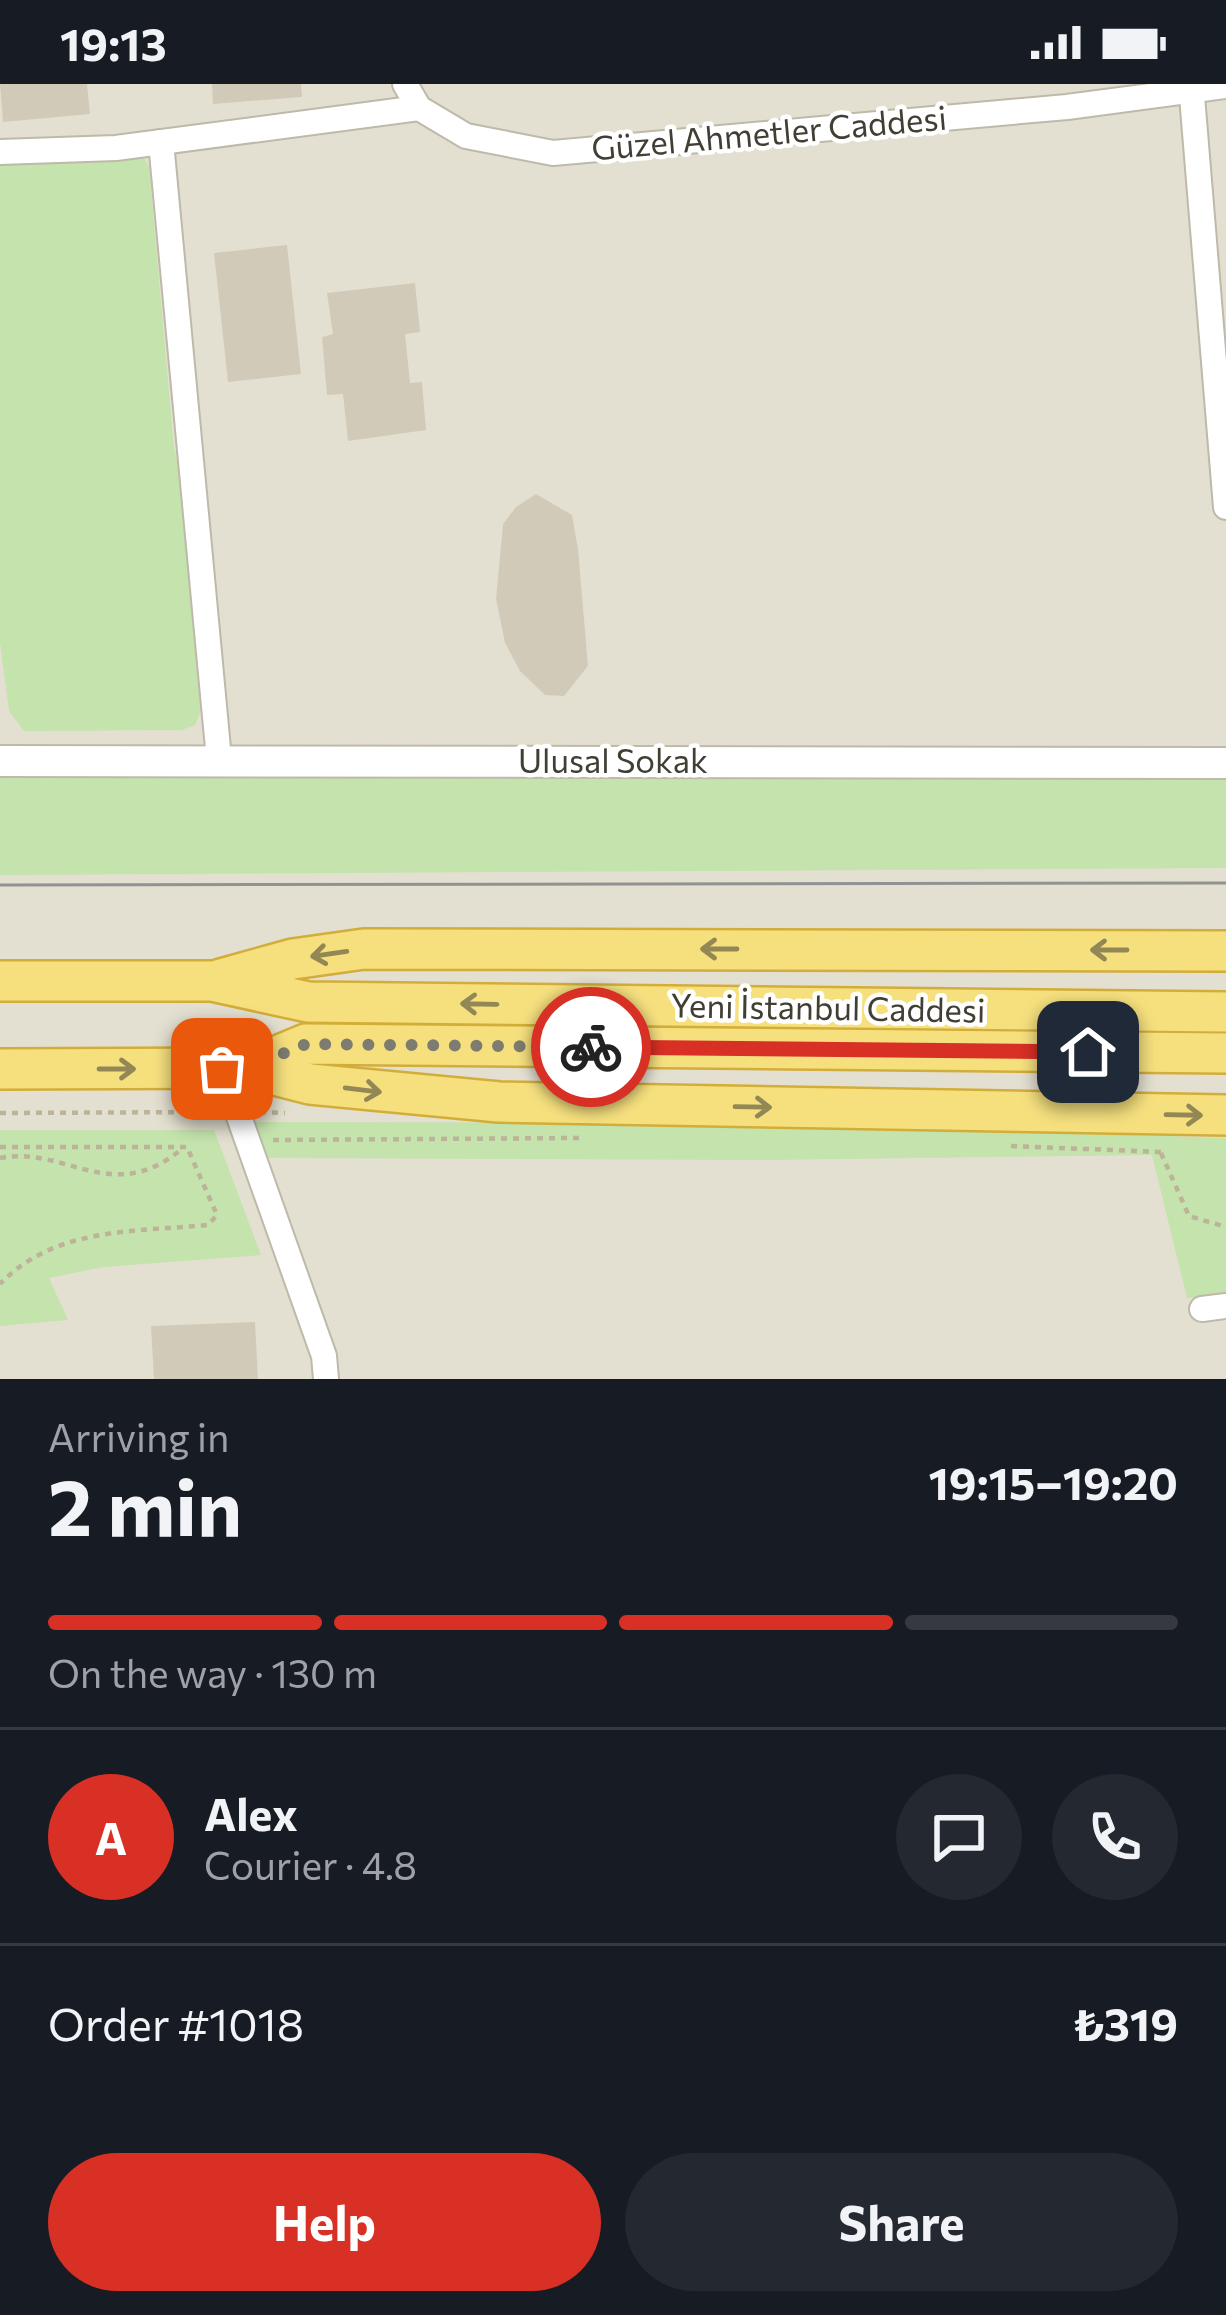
<!DOCTYPE html>
<meta charset="utf-8">
<style>
:root{--surface:#171b24;--page:#242831;--text:#f1f3f6;--muted:#9ea1a6;--line:#363941;--accent:#d93025}
body{margin:0;font-family:Commissioner,sans-serif;background:var(--page);color:var(--text);height:100vh;display:flex;flex-direction:column;font-size:45px;white-space:nowrap}
*{box-sizing:border-box;margin:0}
p{font-size:39px;color:var(--muted)}
.icon{flex:none;width:66px;height:66px;fill:none;stroke:currentColor;stroke-width:2;stroke-linecap:round;stroke-linejoin:round}
.map{position:relative;height:1295px;overflow:hidden}
.side{display:flex;flex-direction:column;background:var(--surface);flex:1}
.side>*{flex:none}
.pin{position:absolute;display:grid;place-items:center;width:102px;height:102px;color:#fff;margin:-51px;border-radius:24px;box-shadow:0 6px 18px #0006}
.courier{position:absolute;display:grid;place-items:center;width:120px;height:120px;margin:-60px;border:9px solid #d93025;border-radius:50%;background:#fff;color:#222;box-shadow:0 3px 15px #0007}
.headline em{font-style:normal;font-weight:700}
.headline div{display:flex;flex-direction:column-reverse}
.headline{display:flex;align-items:center;justify-content:space-between;height:204px;padding:0 48px}
h1{font-size:78px;font-weight:700;line-height:90px}
.bar{display:grid;grid-template-columns:repeat(4,1fr);gap:18px 12px;align-content:center;height:144px;padding:0 48px}
.bar i{height:15px;border-radius:9px;background:var(--line)}
.bar .active{background:var(--accent)}
.bar p{grid-column:span 4}
.line{display:flex;align-items:center;gap:30px;padding:0 48px;border-top:3px solid var(--line)}
.line div{flex:1}
.round{display:grid;place-items:center;flex:none;width:126px;height:126px;border-radius:63px;background:var(--page)}
.button{display:flex;gap:24px;margin-top:auto;padding:24px 48px}
.button a{flex:1;height:138px;border-radius:72px;background:var(--accent);color:#fff;font-size:48px;font-weight:700;line-height:138px;text-align:center}
.button a+a{background:var(--page);color:var(--text)}
.status{display:flex;justify-content:space-between;align-items:center;height:84px;padding:0 60px;background:var(--surface);direction:ltr}
.status svg{height:33px;fill:currentColor}
.map>svg:first-child{display:block}
</style>
<div class="status"><b>19:13</b><svg viewBox="0 0 49 12"><path d="M0 12V9h3v3zM5 12V6h3v6zM10 12V3h3v9zM15 12V0h3v12zM26 1h20v11H26zM47 4h2v5h-2z"/></svg></div>
<div class="map">
<svg width="1226" height="1295" viewBox="0 0 1226 1295">
<rect width="100%" height="100%" fill="#f0eee3"/>
<!-- residential -->
<rect fill="#e4e0d1" x="0" y="0" width="1226" height="1295"/>
<!-- green -->
<g fill="#c4e3ad">
<polygon points="140,67 149,83 174,365 185,405 206,613 195,641 182,646 24,647 9,627 0,558 0,74"/>
<polygon points="0,688 1226,692 1226,784 0,791"/>
<polygon points="254,1038 756,1039 1226,1054 1226,1212 1187,1214 1152,1071 765,1076 266,1074"/>
<polygon points="0,1046 214,1046 261,1171 104,1183 49,1194 68,1236 0,1242"/>
</g>
<!-- building -->
<g fill="#d1cab9">
<polygon points="0,0 87,0 90,30 3,38"/>
<polygon points="212,0 301,0 302,13 213,20"/>
<polygon points="287,161 301,290 228,298 214,169"/>
<polygon points="415,199 420,248 405,250 410,299 422,298 426,346 348,357 343,310 327,311 322,253 333,250 327,209"/>
<polygon points="536,410 572,431 578,465 588,582 564,612 545,611 520,587 505,559 496,515 503,440 516,423"/>
<polygon points="255,1238 258,1295 154,1295 151,1242"/>
</g>
<g fill="none" stroke-linecap="round" stroke-linejoin="round">
<defs>
<g id="minor">
<polyline points="405,0 419,24 466,52 553,69 1067,23 1226,2"/>
<polyline points="1191,0 1226,423"/>
<polyline points="161,58 219,675"/>
<polyline points="0,68 116,64 419,24"/>
<polyline points="222,985 324,1272 326,1295"/>
<polyline points="1202,1225 1226,1222"/>
</g>
<polyline id="tertiary" points="0,677 1226,679"/>
<g id="trunk">
<polyline points="221,895 293,875 364,865 1226,867"/>
<polyline points="0,897 212,897 308,918 1226,928"/>
<polyline points="248,984 310,1000 499,1018 1226,1031"/>
<polyline points="0,985 248,984 306,960 1226,969"/>
</g>
</defs>
<!-- minor casing -->
<use href="#minor" stroke="#beb9a9" stroke-width="28"/>
<!-- tertiary casing -->
<use href="#tertiary" stroke="#beb9a9" stroke-width="34"/>
<!-- trunk casing -->
<use href="#trunk" stroke="#d3ad39" stroke-width="44"/>
<!-- path -->
<g stroke="#bcb398" stroke-width="4.5" stroke-dasharray="6 6" stroke-linecap="butt">
<polyline points="260,1028 285,1029"/>
<polyline points="0,1029 213,1028"/>
<polyline points="273,1056 579,1054"/>
<polyline points="1011,1062 1161,1068"/>
<path d="M0 1063H187L217 1131 208 1141C133 1148 55 1143 0 1200"/>
<polyline points="1161,1069 1189,1132 1226,1143"/>
<path d="M0 1074C66 1061 112 1124 183 1064"/>
</g>
<!-- minor -->
<use href="#minor" stroke="#fff" stroke-width="24"/>
<!-- tertiary -->
<use href="#tertiary" stroke="#fff" stroke-width="30"/>
<!-- trunk -->
<use href="#trunk" stroke="#f6e07e" stroke-width="39"/>
<!-- tram -->
<polyline stroke="#929292" stroke-width="3" points="0,801 1226,799"/>
</g>
<!-- one-way arrows -->
<defs><path id="oneway-shaft" d="M-6 0H5M1.5-3L5.5 0L1.5 3" fill="none" stroke-width="1.6" stroke-linecap="round" stroke-linejoin="round" transform="scale(3)"/></defs>
<g stroke="#928755">
<use href="#oneway-shaft" transform="translate(719 865) rotate(-180)"/>
<use href="#oneway-shaft" transform="translate(1109 866) rotate(-180)"/>
<use href="#oneway-shaft" transform="translate(329 870) rotate(172)"/>
<use href="#oneway-shaft" transform="translate(479 920) rotate(-179)"/>
<use href="#oneway-shaft" transform="translate(117 985)"/>
<use href="#oneway-shaft" transform="translate(363 1006) rotate(7)"/>
<use href="#oneway-shaft" transform="translate(753 1023) rotate(1)"/>
<use href="#oneway-shaft" transform="translate(1184 1031) rotate(1)"/>
</g>
<g fill="none" stroke-linecap="round" stroke-linejoin="round">
<!-- done -->
<polyline stroke="#7e7c71" stroke-width="12" stroke-dasharray="0 21.6" points="222,985 248,984 306,960 591,963"/>
<!-- route -->
<polyline stroke="#d93025" stroke-width="15" points="591,963 1088,968"/>
</g>
<g text-anchor="middle" stroke-width="9" stroke-linejoin="round" paint-order="stroke">
<!-- street labels -->
<g font-size="33" fill="#413e33" stroke="#fff">
<text transform="translate(769 49) rotate(-5)" y="12">Güzel Ahmetler Caddesi</text>
<text x="613" y="689">Ulusal Sokak</text>
<text transform="translate(828 924) rotate(1)" y="12">Yeni İstanbul Caddesi</text>
</g>
</g>
</svg>
<div class="pin" style="left:222px;top:985px;background:#ea580c"><svg class="icon" aria-label="bag" viewBox="0 0 24 24"><path d="M5 8h14l-1 12H6zM9 8a3 3 0 0 1 6 0"/></svg></div>
<div class="pin" style="left:1088px;top:968px;background:#1f2937"><svg class="icon" aria-label="home" viewBox="0 0 24 24"><path d="M3 11l9-7 9 7M6 9v11h12V9"/></svg></div>
<div class="courier" style="left:591px;top:963px"><svg class="icon" aria-label="bike" viewBox="0 0 24 24"><circle cx="6" cy="16" r="4"/><circle cx="18" cy="16" r="4"/><path d="M6 16l4-8h5l3 8M10 8l3 8H6M13 5h3"/></svg></div>
</div>
<section class="side">
<div class="headline"><div><h1>2 min</h1><p>Arriving in</p></div><em>19:15–19:20</em></div>
<div class="bar"><i class="active"></i><i class="active"></i><i class="active"></i><i></i><p>On the way · 130 m</p></div>
<div class="line" style="height:216px"><b class="round" style="background:var(--accent);color:#fff">A</b><div><b>Alex</b><p>Courier · 4.8</p></div><a class="round"><svg class="icon" aria-label="chat" viewBox="0 0 24 24"><path d="M4 5h16v11H9l-5 4z"/></svg></a><a class="round"><svg class="icon" aria-label="phone" viewBox="0 0 24 24"><path d="M5 4h4l2 5-3 2q2 4 5 5l2-3 5 2v4C11 20 4 13 5 4z"/></svg></a></div>
<div class="line" style="height:156px"><div>Order #1018</div><b>₺319</b></div>
<div class="button"><a>Help</a><a>Share</a></div>
</section>
